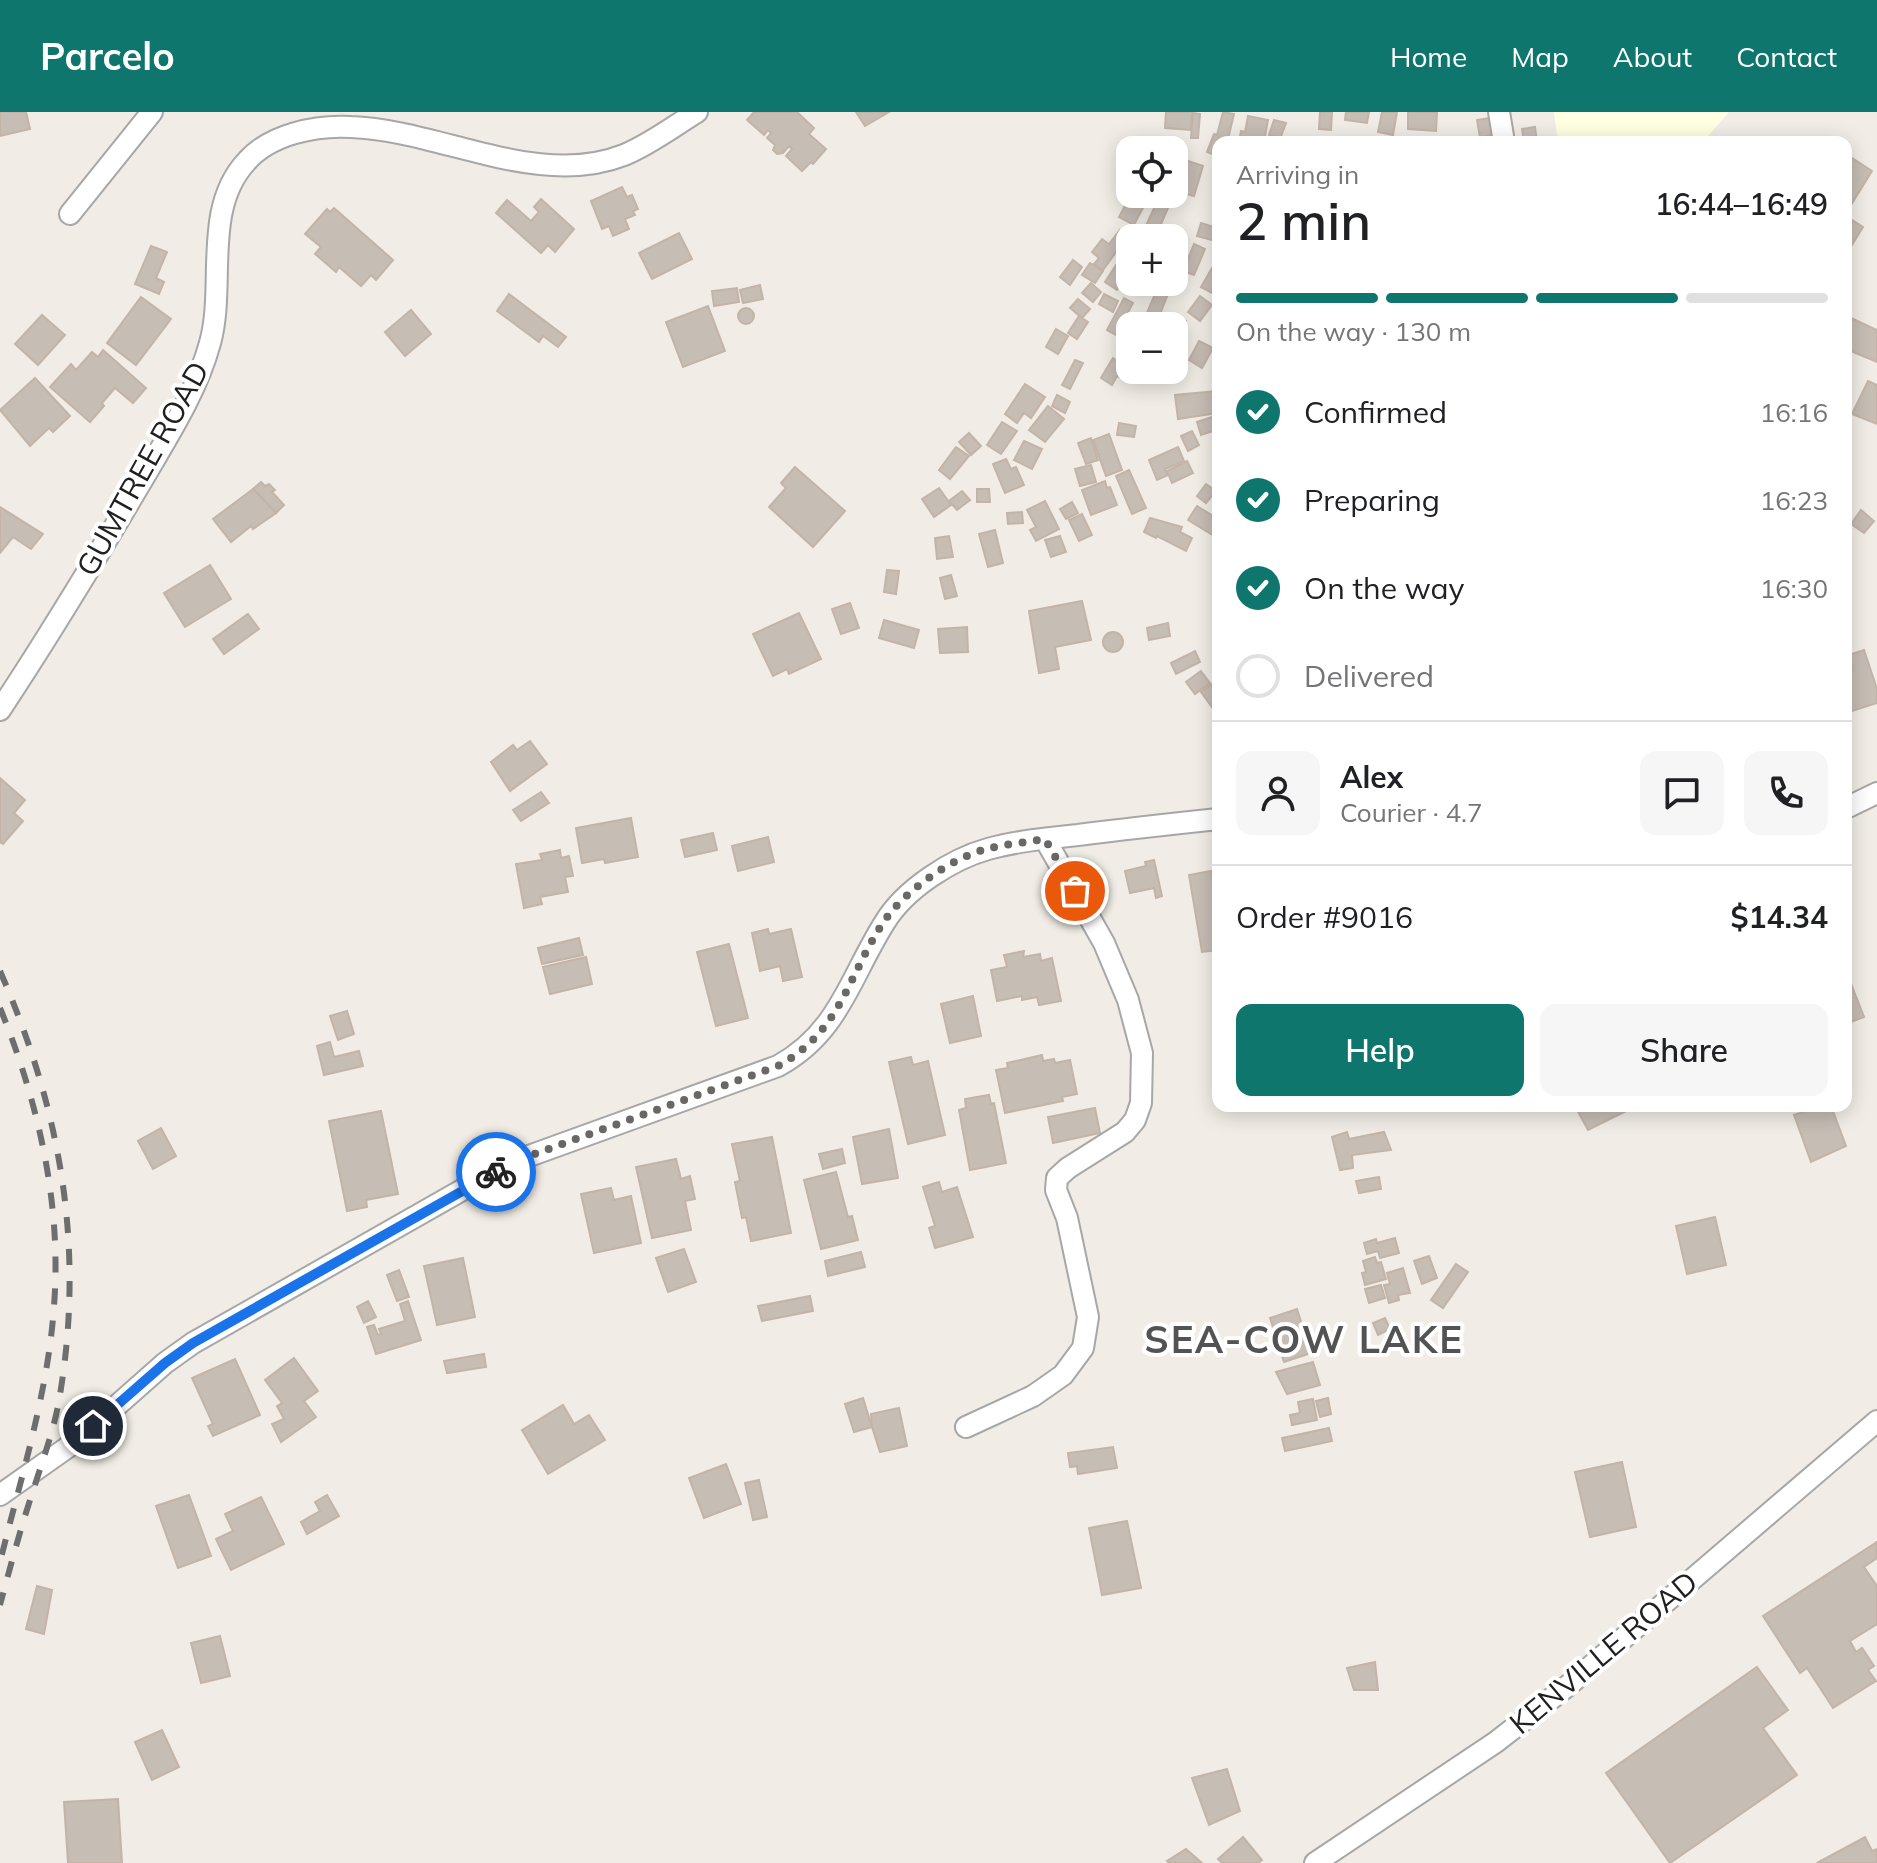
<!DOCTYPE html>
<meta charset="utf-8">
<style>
:root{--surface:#fff;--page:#f6f6f6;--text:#202124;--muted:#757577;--line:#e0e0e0;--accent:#0f766e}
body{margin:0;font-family:Mulish,sans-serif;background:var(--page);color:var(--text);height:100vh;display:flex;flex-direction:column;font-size:30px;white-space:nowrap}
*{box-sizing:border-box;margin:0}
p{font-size:26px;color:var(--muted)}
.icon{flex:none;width:44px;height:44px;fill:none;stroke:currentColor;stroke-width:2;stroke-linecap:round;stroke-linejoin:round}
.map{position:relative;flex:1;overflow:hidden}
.sheet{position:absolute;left:1212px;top:24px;width:640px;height:976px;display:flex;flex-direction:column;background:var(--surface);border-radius:16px;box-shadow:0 4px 20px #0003}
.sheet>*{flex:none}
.tools{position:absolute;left:1116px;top:24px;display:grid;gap:16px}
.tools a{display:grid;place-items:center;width:72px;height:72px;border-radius:16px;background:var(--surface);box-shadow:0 4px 20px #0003;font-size:40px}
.pin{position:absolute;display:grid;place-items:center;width:68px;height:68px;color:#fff;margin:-34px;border:4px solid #fff;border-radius:50%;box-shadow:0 2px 8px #0007}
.courier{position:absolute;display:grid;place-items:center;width:80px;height:80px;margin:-40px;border:6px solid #1a73e8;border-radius:50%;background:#fff;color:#222;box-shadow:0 2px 10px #0007}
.headline em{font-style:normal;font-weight:600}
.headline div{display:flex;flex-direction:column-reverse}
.headline{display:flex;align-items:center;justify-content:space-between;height:136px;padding:0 24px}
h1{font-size:52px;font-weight:600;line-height:60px}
.bar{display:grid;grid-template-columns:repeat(4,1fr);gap:12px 8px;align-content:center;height:96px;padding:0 24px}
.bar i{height:10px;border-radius:6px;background:var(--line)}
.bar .on{background:var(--accent)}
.bar p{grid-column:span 4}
.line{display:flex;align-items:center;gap:20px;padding:0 24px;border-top:2px solid var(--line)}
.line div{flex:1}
.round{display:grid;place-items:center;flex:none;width:84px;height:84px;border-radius:16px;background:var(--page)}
ol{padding:0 24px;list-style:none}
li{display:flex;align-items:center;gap:24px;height:88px}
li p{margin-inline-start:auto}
li .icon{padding:8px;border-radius:50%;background:var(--accent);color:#fff;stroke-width:4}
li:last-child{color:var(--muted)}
li i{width:44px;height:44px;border:4px solid var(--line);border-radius:50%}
.cta{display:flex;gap:16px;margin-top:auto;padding:16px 24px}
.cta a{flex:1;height:92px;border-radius:16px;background:var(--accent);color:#fff;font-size:32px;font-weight:600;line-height:92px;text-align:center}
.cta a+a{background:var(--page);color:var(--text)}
header{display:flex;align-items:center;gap:48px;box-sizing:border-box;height:112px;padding:0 40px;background:var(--accent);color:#fff}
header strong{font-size:38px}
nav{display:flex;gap:44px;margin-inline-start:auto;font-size:28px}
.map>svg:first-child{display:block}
</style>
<header>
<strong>Parcelo</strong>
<nav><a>Home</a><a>Map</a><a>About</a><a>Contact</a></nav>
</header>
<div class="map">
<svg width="1877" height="1751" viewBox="0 0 1877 1751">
<rect width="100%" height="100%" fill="#f1ede6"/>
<!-- education -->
<polygon fill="#ffffe1" points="1554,0 1729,0 1703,30 1558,30"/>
<!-- building -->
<g fill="#c6bdb5" stroke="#c3b4a7" stroke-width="2">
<polygon points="0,0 26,0 30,17 0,24"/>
<polygon points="754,0 797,0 814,16 809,22 826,37 813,52 811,50 802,59 786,44 792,37 789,34 783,41 777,42 773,38 775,33 767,26 771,21 768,18 764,23 747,8"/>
<polygon points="856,0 889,0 865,14"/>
<polygon points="1166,0 1192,0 1191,18 1165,16"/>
<polygon points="1223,0 1234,2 1228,27 1232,29 1218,30 1218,44 1207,40 1214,22 1217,23"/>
<polygon points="1320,0 1332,0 1331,18 1319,17"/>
<polygon points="1346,0 1369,0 1367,11 1345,8"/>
<polygon points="1382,0 1397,0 1393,23 1378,20"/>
<polygon points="1408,0 1437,0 1436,19 1408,17"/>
<polygon points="1193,1 1200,2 1198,26 1191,26"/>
<polygon points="1248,4 1268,8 1264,30 1239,30 1241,19 1245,20"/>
<polygon points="1490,6 1493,23 1480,25 1477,8"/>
<polygon points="1274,8 1286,11 1280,27 1269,23"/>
<polygon points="1535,15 1537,30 1524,30 1522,17"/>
<polygon points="1846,42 1872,59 1846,101"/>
<polygon points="1185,48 1203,54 1194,84 1175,79"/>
<polygon points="622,75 627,85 632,83 638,97 633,99 635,103 625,107 629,117 613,124 609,114 602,117 591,89"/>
<polygon points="1130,84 1145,92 1134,113 1119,105"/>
<polygon points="541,87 574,117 555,140 548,133 541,141 496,101 507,88 531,109 539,100 534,95"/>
<polygon points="1157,90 1168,96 1155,126 1150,126 1142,122"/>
<polygon points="334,96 393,148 376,168 371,163 361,174 339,155 336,160 315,142 321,135 305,122 327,97 330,100"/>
<polygon points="1846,104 1863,115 1847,141 1846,141"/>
<polygon points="1201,111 1216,116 1212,128 1197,124"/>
<polygon points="1120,118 1128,124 1103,158 1094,152 1099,146 1092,140 1102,127 1109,132"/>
<polygon points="679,121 692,147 652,167 639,141"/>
<polygon points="1194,132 1205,137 1194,163 1183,159"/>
<polygon points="151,134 167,140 156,166 164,170 159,182 135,172"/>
<polygon points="1124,141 1130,145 1130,160 1117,178 1105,170"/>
<polygon points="1073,148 1082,155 1070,173 1060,165"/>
<polygon points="1216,149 1218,150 1218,184 1201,175"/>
<polygon points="1090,151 1103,159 1095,171 1082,163"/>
<polygon points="1091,171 1101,180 1093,190 1082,181"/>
<polygon points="760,173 763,187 743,191 740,178"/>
<polygon points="1158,175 1169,179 1159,205 1147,201"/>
<polygon points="737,176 739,190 714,194 712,179"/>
<polygon points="509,182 566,225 558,235 543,224 539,230 497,199"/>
<polygon points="1104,182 1118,189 1113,200 1099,192"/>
<polygon points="1200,184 1212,193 1200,209 1188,200"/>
<polygon points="141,185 171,207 136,253 107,231"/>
<polygon points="1124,186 1133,191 1116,223 1107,218"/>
<polygon points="1078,187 1090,197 1082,206 1070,196"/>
<polygon points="708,194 725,239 683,255 666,210"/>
<circle cx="746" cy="204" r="8"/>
<polygon points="411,198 431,222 405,244 385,220"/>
<polygon points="42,203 65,223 38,253 15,232"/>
<polygon points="1079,204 1088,210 1077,227 1068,221"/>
<polygon points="1176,204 1186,209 1181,218 1185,220 1180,230 1174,227 1174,214 1170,214"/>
<polygon points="1851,206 1877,218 1877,250 1846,237 1846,216"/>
<polygon points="1056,217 1068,224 1058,242 1046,235"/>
<polygon points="1199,229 1213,236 1202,256 1189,248"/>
<polygon points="103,238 146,276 133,291 115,276 102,291 104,294 90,310 50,275 71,252 76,258 92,240 98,245"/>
<polygon points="1113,246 1130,258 1124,267 1117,264 1112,273 1101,266"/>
<polygon points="1075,248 1083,251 1070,277 1062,273"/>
<polygon points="35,266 70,304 53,320 49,316 30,334 0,298"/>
<polygon points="1868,269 1877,273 1877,312 1852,302"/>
<polygon points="1025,272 1045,285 1031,306 1024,301 1017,311 1005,302"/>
<polygon points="1216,279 1218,301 1178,307 1175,283"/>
<polygon points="1057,283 1070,290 1065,301 1052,294"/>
<polygon points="1048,294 1064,307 1045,330 1029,318"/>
<polygon points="1212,305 1216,318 1201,323 1197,310"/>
<polygon points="1002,310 1017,319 1001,342 987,333"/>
<polygon points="1119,311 1136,314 1134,325 1117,323"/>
<polygon points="1192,319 1199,333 1188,339 1181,324"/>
<polygon points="969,321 981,334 971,343 959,330"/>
<polygon points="1109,322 1122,358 1106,364 1093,328"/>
<polygon points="1091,326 1098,348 1086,352 1078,331"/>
<polygon points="1024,329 1042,337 1032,357 1014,348"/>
<polygon points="956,335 969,344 950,367 939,358"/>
<polygon points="1178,335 1184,349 1165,357 1168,363 1157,368 1149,348"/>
<polygon points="1006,347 1011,357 1016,355 1024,373 1005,381 993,352"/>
<polygon points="1187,349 1193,361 1172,371 1167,359"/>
<polygon points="1091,353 1096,370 1080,374 1075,357"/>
<polygon points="795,355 845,399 813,435 769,395 786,376 781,371"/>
<polygon points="1129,358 1146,396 1132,402 1116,364"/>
<polygon points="1105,369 1107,376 1110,375 1117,393 1091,403 1082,378"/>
<polygon points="261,370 265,374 269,372 275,378 272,380 284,393 276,401 253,377"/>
<polygon points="1206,372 1216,379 1206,391 1197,384"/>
<polygon points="939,376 951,393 934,405 922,387"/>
<polygon points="253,377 276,401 253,417 251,414 231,430 213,407"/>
<polygon points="977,377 989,377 990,390 977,390"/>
<polygon points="962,379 970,388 957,398 949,389"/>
<polygon points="1045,389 1059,417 1036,429 1030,418 1036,415 1027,398"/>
<polygon points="1072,390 1078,401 1066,407 1060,397"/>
<polygon points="1197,394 1218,407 1216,425 1188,408"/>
<polygon points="0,395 43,422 31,437 13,425 0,441"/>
<polygon points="1861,398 1874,409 1864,421 1851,412"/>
<polygon points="1022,400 1023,411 1008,412 1007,401"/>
<polygon points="1082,402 1092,423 1079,429 1069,408"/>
<polygon points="1150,406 1182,415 1180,420 1192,426 1186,439 1157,424 1156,426 1144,420"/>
<polygon points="995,418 1003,451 988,455 979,422"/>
<polygon points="949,424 953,445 937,447 935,426"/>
<polygon points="1060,424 1066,440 1051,445 1045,428"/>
<polygon points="210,453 231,487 185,515 164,481"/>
<polygon points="887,458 899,459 896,482 884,480"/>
<polygon points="951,463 957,484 945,487 940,466"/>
<polygon points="1082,489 1091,528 1055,535 1059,557 1039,561 1029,499"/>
<polygon points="850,491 859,516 841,522 832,497"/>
<polygon points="799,501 821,547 789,562 787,557 773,564 753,522"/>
<polygon points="248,502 259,517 224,542 213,527"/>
<polygon points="884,508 919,518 914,536 879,526"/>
<polygon points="1168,511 1170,524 1149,528 1147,516"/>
<polygon points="967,515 968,540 940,541 938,517"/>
<circle cx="1113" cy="530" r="10"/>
<polygon points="1864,538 1877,577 1877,591 1846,601 1846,560 1853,558 1849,543"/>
<polygon points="1195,539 1200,550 1176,562 1171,551"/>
<polygon points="1201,559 1210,571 1195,582 1186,570"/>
<polygon points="1213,571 1218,577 1218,594 1214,598 1201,580"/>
<polygon points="530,629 547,652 510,679 491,650 513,633 517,638"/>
<polygon points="0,666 25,688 14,701 23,709 3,732 0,730"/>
<polygon points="541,680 549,691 521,709 513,698"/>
<polygon points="631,706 638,745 605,751 604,747 582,751 576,716"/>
<polygon points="713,721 717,738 685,745 681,728"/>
<polygon points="768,725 774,750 738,759 732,734"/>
<polygon points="560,738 561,746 569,744 573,764 565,765 568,780 540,785 542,792 524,796 516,752 542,748 540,742"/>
<polygon points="1154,748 1162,784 1156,786 1154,776 1130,781 1125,759 1146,754 1145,750"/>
<polygon points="1211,759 1218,800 1218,838 1202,840 1189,763"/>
<polygon points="768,817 769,822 791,817 802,865 783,869 780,854 760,859 752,821"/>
<polygon points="579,826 583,843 542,852 538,836"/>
<polygon points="729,832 748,906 716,914 697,840"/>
<polygon points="1024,839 1023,845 1040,842 1041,849 1052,846 1061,889 1039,893 1037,885 1022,888 1022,884 997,889 991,858 1007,855 1004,843"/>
<polygon points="586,845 592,872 550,882 543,855"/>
<polygon points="1846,859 1864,905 1851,910 1846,898"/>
<polygon points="973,884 981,924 950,931 941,892"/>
<polygon points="347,899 354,922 338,928 330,904"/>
<polygon points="330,930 334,945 359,939 363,954 324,963 317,934"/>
<polygon points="1042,943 1043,949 1054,947 1055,951 1070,948 1077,982 1062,985 1063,989 1005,1001 996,958 1008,956 1007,951"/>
<polygon points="911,945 913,953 928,949 945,1023 908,1032 889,950"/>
<polygon points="989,983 991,992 994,991 1006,1051 970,1058 959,998 966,996 965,987"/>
<polygon points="1575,994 1623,994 1626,999 1588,1018"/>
<polygon points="1823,994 1831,994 1846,1034 1811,1050 1794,1003"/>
<polygon points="1095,996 1100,1021 1053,1031 1048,1005"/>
<polygon points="381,999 398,1082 366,1088 367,1095 347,1099 329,1009"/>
<polygon points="161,1016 176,1044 153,1057 138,1029"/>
<polygon points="889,1017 898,1066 862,1072 853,1025"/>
<polygon points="1347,1020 1349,1027 1384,1020 1391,1038 1352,1043 1353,1056 1340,1058 1332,1025"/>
<polygon points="772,1025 791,1121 751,1129 746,1105 742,1106 735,1070 740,1069 732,1032"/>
<polygon points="842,1037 845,1051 823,1057 819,1042"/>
<polygon points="676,1047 681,1067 690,1064 695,1087 685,1089 691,1118 652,1126 636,1055"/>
<polygon points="836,1060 848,1105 852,1104 858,1128 821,1137 804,1068"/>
<polygon points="1379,1065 1381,1077 1359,1081 1356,1069"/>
<polygon points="939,1070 942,1080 957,1075 973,1125 935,1136 929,1116 935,1114 923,1075"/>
<polygon points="611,1076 614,1088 631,1084 641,1131 594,1141 581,1082"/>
<polygon points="1715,1105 1726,1153 1687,1162 1676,1114"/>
<polygon points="1395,1126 1399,1141 1380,1146 1378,1139 1367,1142 1364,1131 1376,1127 1377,1131"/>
<polygon points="684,1137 696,1170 668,1180 656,1146"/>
<polygon points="861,1140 865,1155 828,1164 825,1149"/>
<polygon points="1429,1144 1437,1166 1422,1172 1414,1149"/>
<polygon points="1375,1145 1377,1151 1381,1150 1386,1167 1365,1173 1362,1161 1366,1160 1363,1149"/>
<polygon points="463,1146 475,1205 437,1213 424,1154"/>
<polygon points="1456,1152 1468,1160 1443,1196 1431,1188"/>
<polygon points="1403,1156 1410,1181 1398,1183 1399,1188 1389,1191 1384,1173 1390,1172 1387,1161"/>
<polygon points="399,1158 409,1185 397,1189 387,1163"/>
<polygon points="1381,1173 1385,1186 1369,1191 1365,1177"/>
<polygon points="810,1184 813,1199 762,1209 758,1194"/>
<polygon points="368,1189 376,1205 364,1211 357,1195"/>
<polygon points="408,1189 421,1228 376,1242 367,1215 374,1213 378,1223 381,1222 379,1217 405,1209 400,1192"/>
<polygon points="1297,1197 1311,1241 1284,1250 1270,1206"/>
<polygon points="1385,1206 1390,1217 1378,1223 1373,1211"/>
<polygon points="484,1242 486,1255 447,1261 444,1249"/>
<polygon points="294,1246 318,1279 304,1289 316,1305 281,1330 272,1312 284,1307 277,1294 282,1291 265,1268"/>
<polygon points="235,1247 260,1303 213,1324 208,1314 213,1312 192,1266"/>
<polygon points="1313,1250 1320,1273 1287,1282 1276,1260"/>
<polygon points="863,1286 872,1315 854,1320 845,1292"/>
<polygon points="1328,1286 1331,1302 1320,1305 1316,1289"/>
<polygon points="1313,1287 1317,1308 1292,1313 1290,1303 1300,1301 1298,1290"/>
<polygon points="563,1293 574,1312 589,1303 605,1328 548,1362 522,1318"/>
<polygon points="899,1296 907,1334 880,1340 872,1315 871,1302"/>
<polygon points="1329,1316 1332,1329 1285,1339 1282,1326"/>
<polygon points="1113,1335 1117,1356 1078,1362 1077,1354 1070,1355 1068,1341"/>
<polygon points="1622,1350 1636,1415 1590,1425 1575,1360"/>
<polygon points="726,1352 741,1392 704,1406 689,1366"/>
<polygon points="759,1368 767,1405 753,1408 745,1371"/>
<polygon points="189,1383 211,1444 178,1456 156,1394"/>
<polygon points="327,1383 339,1404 307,1422 301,1410 320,1399 315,1390"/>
<polygon points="261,1385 284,1432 231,1458 216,1427 233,1419 225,1402"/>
<polygon points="1127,1409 1141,1476 1102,1483 1089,1416"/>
<polygon points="1877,1430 1877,1446 1864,1455 1877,1474 1877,1512 1850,1529 1856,1540 1862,1536 1874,1554 1868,1558 1876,1569 1833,1596 1807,1556 1800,1561 1763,1504"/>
<polygon points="37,1474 52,1478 44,1522 26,1517"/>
<polygon points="220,1524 230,1564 201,1571 191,1531"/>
<polygon points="1375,1550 1378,1578 1354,1578 1347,1556"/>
<polygon points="1757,1555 1788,1598 1763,1616 1797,1663 1670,1751 1606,1661"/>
<polygon points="162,1618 179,1655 152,1668 135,1630"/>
<polygon points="1227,1657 1240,1699 1209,1713 1192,1666"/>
<polygon points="118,1687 122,1751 68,1751 64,1690"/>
<polygon points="1243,1725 1262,1748 1258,1751 1222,1751 1218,1747"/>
<polygon points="1865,1725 1872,1739 1877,1737 1877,1751 1817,1751"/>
<polygon points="1186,1737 1202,1751 1169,1751 1167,1749"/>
</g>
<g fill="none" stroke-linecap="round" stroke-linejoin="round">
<defs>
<g id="minor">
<polyline points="1499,0 1504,30"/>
<polyline points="70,102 152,0"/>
<path d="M0 598C49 524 95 448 140 372 166 327 196 282 210 231 226 174 202 98 246 50 270 22 316 13 351 15 439 18 538 77 624 43 649 33 674 14 697 0"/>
<polyline points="1846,696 1877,681"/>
<polyline points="966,1315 1033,1284 1063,1263 1083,1236 1088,1205 1067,1106 1056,1078 1057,1066 1068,1056 1125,1020 1135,1008 1141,991 1142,941 1128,888 1104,831 1045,727"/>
<path d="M0 1383 78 1328 165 1251 193 1231 478 1069 529 1044 778 954C839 921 850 865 885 810 905 777 952 747 988 737 1017 729 1049 726 1078 723 1125 717 1171 712 1218 707"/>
<polyline points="1315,1751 1496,1630 1570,1572 1877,1309"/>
</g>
</defs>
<!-- minor casing -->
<use href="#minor" stroke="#a7a7a7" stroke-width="24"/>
<!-- minor -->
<use href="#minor" stroke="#fff" stroke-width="20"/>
<!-- rail -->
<g stroke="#6e6e6e" stroke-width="6" stroke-dasharray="16 16" stroke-linecap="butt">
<path d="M0 859C62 1001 86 1140 58 1294 52 1324 41 1353 32 1382 20 1418 10 1456 0 1493"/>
<path d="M0 896C38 989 62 1092 54 1194 48 1281 21 1365 0 1450"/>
</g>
</g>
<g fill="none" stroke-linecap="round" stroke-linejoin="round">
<!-- done -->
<path stroke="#696865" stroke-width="8" stroke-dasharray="0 14.4" d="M496 1060 529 1044 778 954C842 919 847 864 885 808 907 777 953 745 990 736 1008 732 1027 730 1045 727L1075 779"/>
<!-- route -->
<polyline stroke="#1a73e8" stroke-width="10" points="93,1314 165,1251 193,1231 496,1060"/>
</g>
<g text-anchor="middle" stroke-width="8" stroke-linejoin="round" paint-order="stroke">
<!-- street labels -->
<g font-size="30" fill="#202020" stroke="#fff">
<text transform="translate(143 357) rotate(-61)" y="10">GUMTREE ROAD</text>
<text transform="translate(1604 1541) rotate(-40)" y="10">KENVILLE ROAD</text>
</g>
<!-- district labels -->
<g font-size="38" font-weight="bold" letter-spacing="2" fill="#535353" stroke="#fff">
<text x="1304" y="1241">SEA-COW LAKE</text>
</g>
</g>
</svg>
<div class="tools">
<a><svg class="icon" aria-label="locate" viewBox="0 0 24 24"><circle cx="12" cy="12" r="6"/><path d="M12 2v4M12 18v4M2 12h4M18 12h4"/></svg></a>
<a>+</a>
<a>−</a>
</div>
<div class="pin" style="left:1075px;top:779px;background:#ea580c"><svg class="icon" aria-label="bag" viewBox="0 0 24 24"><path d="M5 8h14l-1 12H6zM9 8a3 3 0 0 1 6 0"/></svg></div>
<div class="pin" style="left:93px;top:1314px;background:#1f2937"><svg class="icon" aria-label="home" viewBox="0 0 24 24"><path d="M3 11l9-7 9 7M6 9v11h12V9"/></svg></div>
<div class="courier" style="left:496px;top:1060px"><svg class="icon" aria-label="bike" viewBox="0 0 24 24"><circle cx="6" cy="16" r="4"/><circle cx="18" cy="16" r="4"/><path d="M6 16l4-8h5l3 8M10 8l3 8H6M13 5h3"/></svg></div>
<section class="sheet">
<div class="headline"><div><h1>2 min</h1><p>Arriving in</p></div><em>16:44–16:49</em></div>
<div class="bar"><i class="on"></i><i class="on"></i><i class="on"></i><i></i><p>On the way · 130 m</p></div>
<ol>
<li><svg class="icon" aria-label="check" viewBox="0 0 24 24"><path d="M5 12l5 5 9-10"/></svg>Confirmed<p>16:16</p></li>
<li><svg class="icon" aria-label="check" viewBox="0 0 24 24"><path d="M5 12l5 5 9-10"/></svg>Preparing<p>16:23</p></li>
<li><svg class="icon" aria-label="check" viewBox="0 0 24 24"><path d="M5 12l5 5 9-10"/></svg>On the way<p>16:30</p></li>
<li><i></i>Delivered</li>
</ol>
<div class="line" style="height:144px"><a class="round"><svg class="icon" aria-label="person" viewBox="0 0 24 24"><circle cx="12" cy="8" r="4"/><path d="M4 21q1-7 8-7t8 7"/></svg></a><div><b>Alex</b><p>Courier · 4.7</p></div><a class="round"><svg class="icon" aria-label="chat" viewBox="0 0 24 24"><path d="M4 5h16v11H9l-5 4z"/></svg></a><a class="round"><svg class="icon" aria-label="phone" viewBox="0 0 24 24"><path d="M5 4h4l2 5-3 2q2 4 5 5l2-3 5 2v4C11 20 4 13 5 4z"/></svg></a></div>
<div class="line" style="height:104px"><div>Order #9016</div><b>$14.34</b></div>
<div class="cta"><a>Help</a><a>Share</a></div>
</section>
</div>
